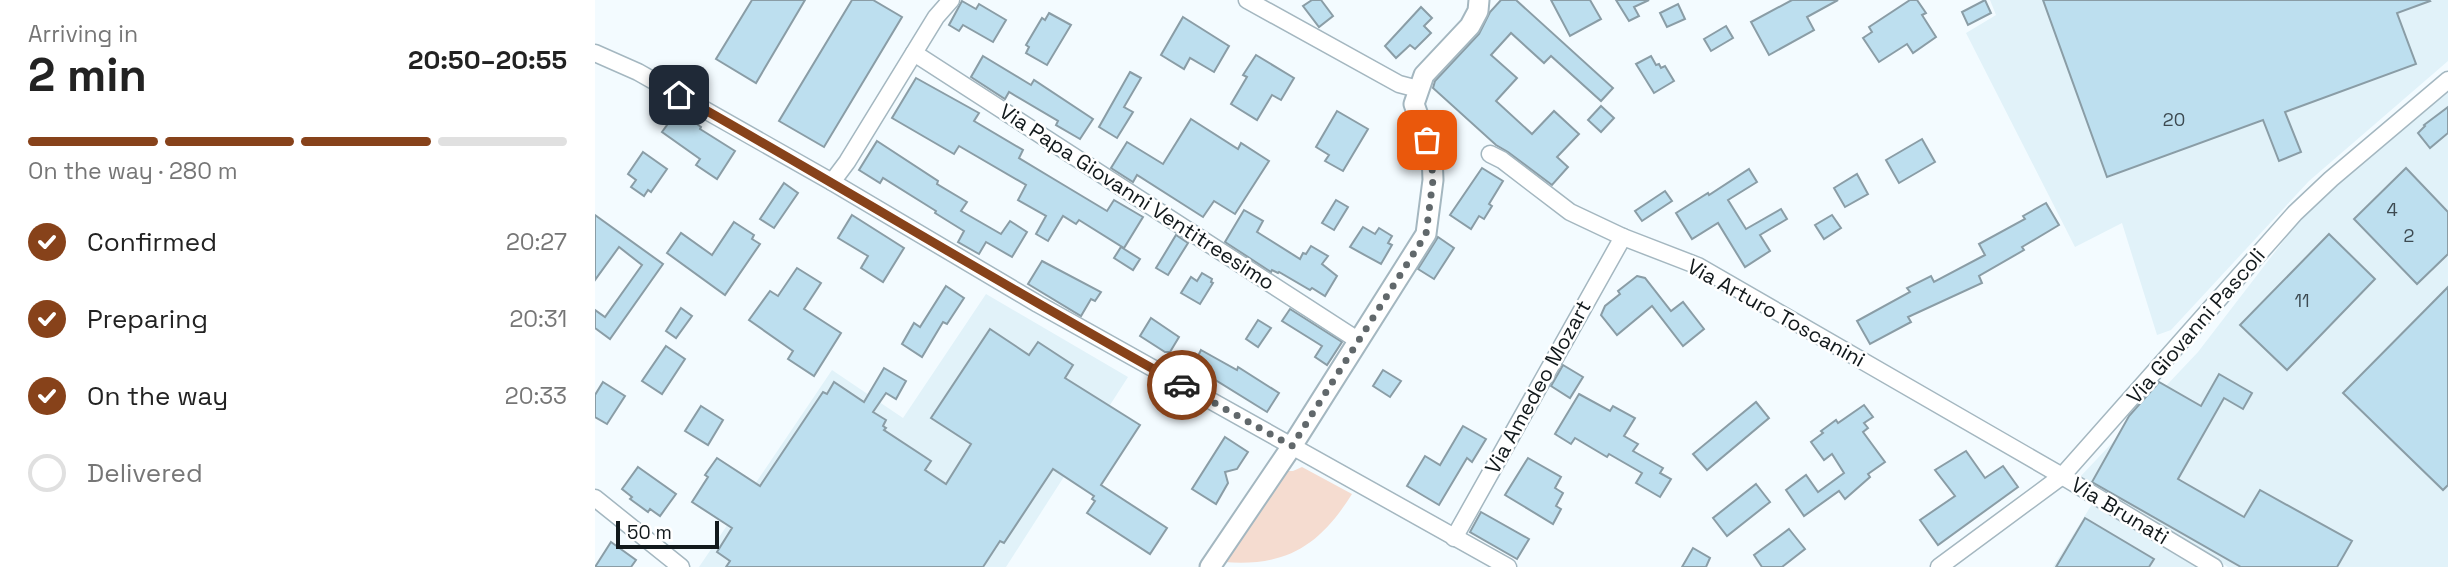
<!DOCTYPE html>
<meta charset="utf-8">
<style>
:root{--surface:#fff;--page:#f6f6f6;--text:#222;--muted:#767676;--line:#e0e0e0;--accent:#87421a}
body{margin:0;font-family:"Space Grotesk",sans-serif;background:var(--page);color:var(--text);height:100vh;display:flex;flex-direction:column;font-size:26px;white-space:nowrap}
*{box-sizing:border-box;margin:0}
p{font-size:23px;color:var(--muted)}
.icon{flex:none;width:38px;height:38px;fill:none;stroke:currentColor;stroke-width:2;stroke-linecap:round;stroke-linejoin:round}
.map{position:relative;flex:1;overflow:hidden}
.side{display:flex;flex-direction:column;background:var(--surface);width:595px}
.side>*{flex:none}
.scale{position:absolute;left:21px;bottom:18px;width:103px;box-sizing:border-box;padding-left:7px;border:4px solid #12191c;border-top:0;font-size:19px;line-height:24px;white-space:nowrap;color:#12191c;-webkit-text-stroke:5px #fff;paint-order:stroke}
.pin{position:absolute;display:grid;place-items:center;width:60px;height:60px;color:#fff;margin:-30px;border-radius:14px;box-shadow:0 4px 10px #0006}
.courier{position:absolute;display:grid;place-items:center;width:70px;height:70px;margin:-35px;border:5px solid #87421a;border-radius:50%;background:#fff;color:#222;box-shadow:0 2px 9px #0007}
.headline em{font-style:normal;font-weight:700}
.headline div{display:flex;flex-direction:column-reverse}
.headline{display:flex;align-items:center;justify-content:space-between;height:119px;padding:0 28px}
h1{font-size:46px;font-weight:700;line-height:52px}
.bar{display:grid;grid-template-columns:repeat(4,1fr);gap:10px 7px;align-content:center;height:84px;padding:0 28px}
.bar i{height:9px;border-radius:5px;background:var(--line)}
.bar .selected{background:var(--accent)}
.bar p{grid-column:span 4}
ol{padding:0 28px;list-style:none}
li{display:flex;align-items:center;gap:21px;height:77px}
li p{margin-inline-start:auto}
li .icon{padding:7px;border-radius:50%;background:var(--accent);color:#fff;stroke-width:4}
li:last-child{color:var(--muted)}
li i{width:38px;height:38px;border:4px solid var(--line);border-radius:50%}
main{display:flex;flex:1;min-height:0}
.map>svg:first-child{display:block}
</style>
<main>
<section class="side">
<div class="headline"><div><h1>2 min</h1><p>Arriving in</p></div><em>20:50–20:55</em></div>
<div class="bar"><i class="selected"></i><i class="selected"></i><i class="selected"></i><i></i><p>On the way · 280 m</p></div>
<ol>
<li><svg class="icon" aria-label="check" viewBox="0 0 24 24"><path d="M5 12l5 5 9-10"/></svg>Confirmed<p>20:27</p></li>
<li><svg class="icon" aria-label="check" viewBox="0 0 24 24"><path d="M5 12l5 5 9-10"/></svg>Preparing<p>20:31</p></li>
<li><svg class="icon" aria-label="check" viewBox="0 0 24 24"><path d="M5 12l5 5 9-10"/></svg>On the way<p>20:33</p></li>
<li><i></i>Delivered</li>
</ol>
</section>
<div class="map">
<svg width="1853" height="567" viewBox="0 0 1853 567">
<rect width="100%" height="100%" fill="#f3fbff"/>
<!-- built -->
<g fill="#e1f2f9">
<polygon points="1395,0 1853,0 1853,61 1714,181 1576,330 1562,335 1527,223 1480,247 1371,33 1401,15"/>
<polygon points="1853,90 1853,567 1633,567 1484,478 1603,352 1706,218 1804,130"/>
<polygon points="391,294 533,377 411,567 104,567 237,370 308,418"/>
<polygon points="1499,501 1605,567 1458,567"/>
</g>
<!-- green -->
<path fill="#f5dcd0" d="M707 467 757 494C725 545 692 567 629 562L689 471H698Z"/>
<!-- building -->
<g fill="#bddfef" stroke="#8a9da6" stroke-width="2">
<polygon points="157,0 210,0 161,83 121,59"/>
<polygon points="257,0 278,0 307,17 229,147 184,121"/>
<polygon points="717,0 726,0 738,16 724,27 708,6"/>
<polygon points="906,0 921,0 1018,88 1006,101 956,56 949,63 916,33 896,55 922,78 901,101 937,134 959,111 984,134 962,157 973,167 957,185 913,152 901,145 838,88 840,81 884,34 895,12"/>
<polygon points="956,0 995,0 1006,19 975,36"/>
<polygon points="1021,0 1054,0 1039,7 1044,16 1034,21"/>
<polygon points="1197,0 1243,0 1212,17 1219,30 1174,55 1156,22"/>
<polygon points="1315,0 1322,0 1331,13 1327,15 1341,37 1318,53 1312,44 1284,62 1268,38 1277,32 1274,27"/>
<polygon points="1390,0 1396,13 1373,25 1367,12"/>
<polygon points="1448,0 1834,0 1835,1 1802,13 1821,64 1690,112 1706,152 1684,161 1668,120 1512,177"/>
<polygon points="367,1 381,9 384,4 411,20 398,42 368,25 364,31 354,25"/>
<polygon points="1083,4 1090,19 1072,27 1065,13"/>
<polygon points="826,7 837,18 829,26 836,33 820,49 815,45 801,58 790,46"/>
<polygon points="454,13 476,25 452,65 431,53 434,47 431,45 447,18 450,20"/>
<polygon points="588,17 634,46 619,72 595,58 589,69 566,55"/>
<polygon points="1131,26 1138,38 1116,51 1109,39"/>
<polygon points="661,55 699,78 686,100 677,95 662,120 636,104 652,77 648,75"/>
<polygon points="388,56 436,85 439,80 498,119 485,139 461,125 463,121 414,92 410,99 376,77"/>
<polygon points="1056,56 1061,65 1064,64 1066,68 1070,66 1079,81 1059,93 1041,64"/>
<polygon points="535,72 546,78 529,107 538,112 522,138 504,127"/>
<polygon points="321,78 384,113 379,121 428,150 424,158 462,181 512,211 519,200 548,217 529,248 484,220 481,224 468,216 453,241 441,234 451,216 423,200 431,185 364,146 359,154 297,118"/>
<polygon points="1006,106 1019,118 1006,132 993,120"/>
<polygon points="1853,107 1853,133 1835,148 1823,133 1830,126 1829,125"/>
<polygon points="83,110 106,127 105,129 140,151 122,179 101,165 105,159 67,132"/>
<polygon points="742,111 773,129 748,171 730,161 734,155 721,147"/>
<polygon points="596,119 643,149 646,143 674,161 640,214 619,201 608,217 542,175 538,182 516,168 532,142 568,164"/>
<polygon points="1327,139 1340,162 1304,183 1291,160"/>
<polygon points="282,141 343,181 342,184 372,202 366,211 406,234 415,221 432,232 417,257 391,242 384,254 363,242 369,231 340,213 341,211 288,178 285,183 264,170"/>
<polygon points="48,152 72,169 56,192 53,190 49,196 36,187 41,180 33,174"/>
<polygon points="887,168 908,181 894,204 897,206 889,219 884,216 876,229 855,215"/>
<polygon points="1811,168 1853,212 1853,254 1822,284 1759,219"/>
<polygon points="1154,169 1162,182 1133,200 1151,229 1186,209 1192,219 1165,235 1175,251 1150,267 1123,223 1097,239 1081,213 1113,193 1114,195"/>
<polygon points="1262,174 1273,194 1250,207 1239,188"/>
<polygon points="189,183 203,193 179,228 165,219"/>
<polygon points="1070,191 1077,201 1047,221 1040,211"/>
<polygon points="741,200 753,207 739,230 727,223"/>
<polygon points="1451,203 1464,225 1427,247 1429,250 1384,276 1387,283 1313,317 1316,322 1275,344 1262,321 1315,292 1312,288 1336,276 1339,282 1390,255 1384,244 1430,219 1428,216"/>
<polygon points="649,210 668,221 662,232 705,259 708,253 711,254 716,246 733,256 727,264 742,276 730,296 717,288 715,290 684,272 683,273 677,270 676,272 630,242"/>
<polygon points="0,215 68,264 15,339 0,328 0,310 10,317 47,265 24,247 0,280"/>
<polygon points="257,215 309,248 288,282 266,268 273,256 243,238"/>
<polygon points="1237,215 1246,228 1229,239 1220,225"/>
<polygon points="139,222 159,235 157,239 165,244 130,295 72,253 86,233 117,255"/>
<polygon points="768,227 780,234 784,228 797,236 793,243 797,245 786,264 755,247"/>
<polygon points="1734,234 1780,279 1692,370 1645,325"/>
<polygon points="581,235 593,243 573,275 561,268"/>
<polygon points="843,237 859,248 839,279 823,269"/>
<polygon points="526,247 545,259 538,270 519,258"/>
<polygon points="447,261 506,292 500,301 496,299 486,316 433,284"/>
<polygon points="202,268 226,283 209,309 246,333 219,376 193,359 198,351 154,320 175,291 183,296"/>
<polygon points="607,273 617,279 616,282 618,283 605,304 586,293 596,277 602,281"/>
<polygon points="1042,276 1050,278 1076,311 1088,302 1109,329 1088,346 1057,306 1022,335 1006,315 1010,306 1025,294 1023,291"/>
<polygon points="351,286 369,298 352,324 348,322 327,357 307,344 319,323 325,327"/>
<polygon points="1853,287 1853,485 1848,490 1748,393"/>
<polygon points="86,308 97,316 81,338 71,331"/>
<polygon points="695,309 747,342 732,365 720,357 727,346 687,321"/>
<polygon points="556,318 584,337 575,352 570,352 545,336"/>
<polygon points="663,320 676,328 663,347 651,339"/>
<polygon points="395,329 434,355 443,342 478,365 470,378 545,425 506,485 572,528 555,554 492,513 500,501 497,499 499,496 458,469 409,543 405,541 388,567 131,567 135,561 122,552 137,528 97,502 113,477 110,475 122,458 165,486 228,392 232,394 239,382 269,402 289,368 311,381 301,399 291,393 278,412 291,420 288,426 291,428 289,430 336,461 330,470 351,484 376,444 336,418"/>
<polygon points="71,346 90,359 67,394 47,381"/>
<polygon points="606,350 642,370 643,367 684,393 672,412 617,378 613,385 588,371 595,359 600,362"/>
<polygon points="968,365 988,377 975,398 956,386"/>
<polygon points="788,370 806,381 795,397 778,386"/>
<polygon points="1624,374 1657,393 1648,409 1629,398 1583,479 1649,517 1665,490 1757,541 1742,567 1646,567 1497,482 1534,416 1564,382 1606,406"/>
<polygon points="8,382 30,396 12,424 0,417 0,395"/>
<polygon points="984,394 1015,411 1018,406 1040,418 1029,436 1043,444 1038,451 1068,468 1065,473 1076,479 1065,497 1041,483 1047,473 1014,454 1012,457 980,438 976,444 960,434"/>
<polygon points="1161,402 1174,418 1112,470 1098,454"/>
<polygon points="1269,405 1278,417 1269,423 1273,428 1268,432 1290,462 1273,474 1275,477 1250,499 1244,491 1209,516 1191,490 1211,475 1223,492 1249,473 1237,454 1229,460 1216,442 1228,433 1226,431 1241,420 1243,423"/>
<polygon points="106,406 128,420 113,445 90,431"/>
<polygon points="868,426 891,439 877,462 872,458 844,505 812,486 830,456 845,465"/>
<polygon points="630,437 653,452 642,469 630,472 633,483 621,504 597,489"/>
<polygon points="1371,451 1390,478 1408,466 1423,487 1343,545 1325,520 1360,496 1340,470"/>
<polygon points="933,458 966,477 960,488 968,493 961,506 966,509 958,524 910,495"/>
<polygon points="43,467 81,494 65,516 55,509 53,512 35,499 37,497 27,489"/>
<polygon points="1161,484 1175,502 1132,536 1118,518"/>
<polygon points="886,512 934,539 922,559 875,532"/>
<polygon points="1490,518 1559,559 1554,567 1461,567"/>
<polygon points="1194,529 1210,549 1187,567 1167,567 1159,555"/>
<polygon points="16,542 41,560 36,567 0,567"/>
<polygon points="1098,548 1115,558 1111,567 1087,567"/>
</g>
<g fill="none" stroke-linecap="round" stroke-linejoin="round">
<defs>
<g id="minor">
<polyline points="652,0 804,84 823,89"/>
<polyline points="0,53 43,72 237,182 443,304 913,567"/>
<polyline points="319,53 764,341"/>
<polyline points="895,154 907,160 975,212 1028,237 1103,266 1467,476 1619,567"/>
<polyline points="237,182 252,162 341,17 356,0"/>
<polyline points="0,498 86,567"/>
<polyline points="859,538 1028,237"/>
<polyline points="1344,567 1467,476 1700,213 1736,179 1853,80"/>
</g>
<polyline id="tertiary" points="615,567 697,446 831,234 838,180 837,155 819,104 829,75 875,26 883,11 884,0"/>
</defs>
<!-- minor casing -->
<use href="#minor" stroke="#a4b7c0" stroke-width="19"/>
<!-- tertiary casing -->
<use href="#tertiary" stroke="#a4b7c0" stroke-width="23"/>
<!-- minor -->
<use href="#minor" stroke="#fff" stroke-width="16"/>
<!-- tertiary -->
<use href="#tertiary" stroke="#fff" stroke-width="19"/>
</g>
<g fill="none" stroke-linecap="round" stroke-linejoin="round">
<!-- done -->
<polyline stroke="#61686b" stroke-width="7" stroke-dasharray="0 12.6" points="587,385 697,446 831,234 838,180 836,155 832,140"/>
<!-- route -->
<path stroke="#87421a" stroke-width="9" d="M84 95C252 190 417 291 587 385"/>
</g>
<g text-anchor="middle" stroke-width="5" stroke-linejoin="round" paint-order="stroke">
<!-- number labels -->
<g font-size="18" fill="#3d4a51">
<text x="1579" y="126">20</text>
<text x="1797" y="216">4</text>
<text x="1814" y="242">2</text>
<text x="1707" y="307">11</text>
</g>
<!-- street labels -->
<g font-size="21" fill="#12191c" stroke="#fff">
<text transform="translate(542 197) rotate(33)" y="7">Via Papa Giovanni Ventitreesimo</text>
<text transform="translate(1181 313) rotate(29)" y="7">Via Arturo Toscanini</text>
<text transform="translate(1601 326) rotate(-49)" y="7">Via Giovanni Pascoli</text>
<text transform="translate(943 387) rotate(-61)" y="7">Via Amedeo Mozart</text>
<text transform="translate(1525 511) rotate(31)" y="7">Via Brunati</text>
</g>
</g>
</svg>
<div class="scale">50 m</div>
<div class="pin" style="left:832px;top:140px;background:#ea580c"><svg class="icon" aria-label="bag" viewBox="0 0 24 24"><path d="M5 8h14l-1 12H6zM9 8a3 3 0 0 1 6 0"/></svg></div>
<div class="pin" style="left:84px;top:95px;background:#1f2937"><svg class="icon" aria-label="home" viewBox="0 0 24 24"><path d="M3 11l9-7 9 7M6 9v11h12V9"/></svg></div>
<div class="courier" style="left:587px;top:385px"><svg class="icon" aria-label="car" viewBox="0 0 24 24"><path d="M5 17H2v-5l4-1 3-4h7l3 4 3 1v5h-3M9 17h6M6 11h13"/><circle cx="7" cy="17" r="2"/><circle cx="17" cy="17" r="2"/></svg></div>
</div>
</main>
